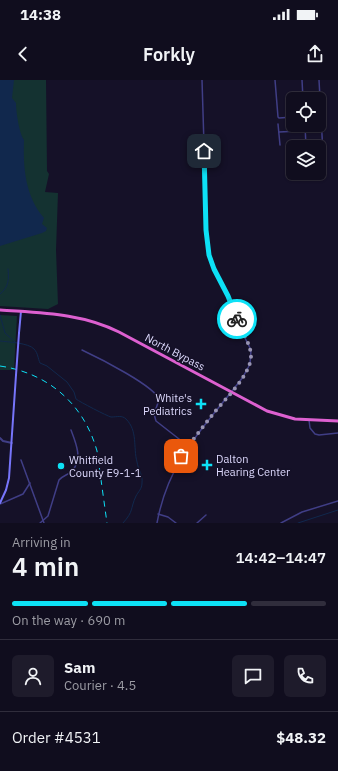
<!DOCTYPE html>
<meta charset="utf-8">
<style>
:root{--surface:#100d1e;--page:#1e1b2b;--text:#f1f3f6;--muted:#9c9ca4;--line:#302d3c;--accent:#0de1f6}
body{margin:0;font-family:"IBM Plex Sans",sans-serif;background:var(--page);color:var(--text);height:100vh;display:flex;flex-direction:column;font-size:15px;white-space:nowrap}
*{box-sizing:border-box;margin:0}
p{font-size:13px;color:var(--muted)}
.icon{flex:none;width:22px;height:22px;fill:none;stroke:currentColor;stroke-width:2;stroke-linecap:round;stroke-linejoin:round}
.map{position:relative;height:443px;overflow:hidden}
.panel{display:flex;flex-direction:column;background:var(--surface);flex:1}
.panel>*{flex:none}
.tools{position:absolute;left:286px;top:12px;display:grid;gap:8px}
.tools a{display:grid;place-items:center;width:40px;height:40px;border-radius:6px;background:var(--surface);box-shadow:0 1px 3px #0004,0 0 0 1px var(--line);font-size:20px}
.pin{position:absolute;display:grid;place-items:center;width:34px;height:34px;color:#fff;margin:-17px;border-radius:8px;box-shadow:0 2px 6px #0006}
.courier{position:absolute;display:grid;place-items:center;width:40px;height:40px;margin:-20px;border:3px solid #0de1f6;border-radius:50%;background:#fff;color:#222;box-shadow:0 1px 5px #0007}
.summary em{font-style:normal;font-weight:600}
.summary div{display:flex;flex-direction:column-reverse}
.summary{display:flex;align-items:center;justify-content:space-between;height:68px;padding:0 12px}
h1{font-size:26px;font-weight:600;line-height:30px}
.bar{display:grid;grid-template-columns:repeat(4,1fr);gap:6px 4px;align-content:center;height:48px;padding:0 12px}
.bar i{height:5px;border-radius:3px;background:var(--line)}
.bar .selected{background:var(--accent)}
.bar p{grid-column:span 4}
.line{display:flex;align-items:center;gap:10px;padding:0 12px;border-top:1px solid var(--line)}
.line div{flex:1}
.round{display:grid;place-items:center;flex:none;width:42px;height:42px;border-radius:6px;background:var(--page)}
.status{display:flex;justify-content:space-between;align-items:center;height:28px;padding:0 20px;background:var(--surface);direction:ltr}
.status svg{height:11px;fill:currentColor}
header{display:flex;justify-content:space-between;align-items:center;height:52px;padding:0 12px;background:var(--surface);font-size:18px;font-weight:600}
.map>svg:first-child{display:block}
</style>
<div class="status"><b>14:38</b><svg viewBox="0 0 49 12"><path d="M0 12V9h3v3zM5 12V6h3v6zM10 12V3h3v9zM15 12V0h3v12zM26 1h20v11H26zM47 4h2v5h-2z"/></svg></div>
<header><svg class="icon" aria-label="back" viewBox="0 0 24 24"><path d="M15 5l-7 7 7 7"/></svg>Forkly<svg class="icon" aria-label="share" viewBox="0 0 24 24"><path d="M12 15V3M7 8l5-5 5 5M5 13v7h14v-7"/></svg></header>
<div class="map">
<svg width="338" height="443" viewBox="0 0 338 443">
<rect width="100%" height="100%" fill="#151128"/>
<!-- green -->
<g fill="#143231">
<polygon points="0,0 46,0 47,91 49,94 45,112 58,113 56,170 58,224 48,229 0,226"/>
<polygon points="0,235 17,236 14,290 0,290"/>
</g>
<!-- water -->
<path fill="#11284d" d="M0 0H14L12 18 16 23C16 31 19 53 24 60 23 87 25 116 44 138L42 144 47 148 46 151 42 153 0 166Z"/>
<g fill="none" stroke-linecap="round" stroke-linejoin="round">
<!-- stream -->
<g stroke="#11284d" stroke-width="1">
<path d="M0 214C9 207 9 199 8 189"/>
<polyline points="0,235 5,253 15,262"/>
<path d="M0 261C8 262 29 263 34 269 38 273 38 279 40 283L47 286 67 302 74 312 76 319C80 322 107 336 111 337 117 337 122 335 126 339 138 351 133 367 137 382 138 389 143 395 142 403 142 409 138 412 136 416 130 429 134 431 123 443"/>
<polyline points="298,443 338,430"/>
</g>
<!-- minor -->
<g stroke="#403e86" stroke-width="1.5">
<polyline points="275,0 278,37 279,38 293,37"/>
<polyline points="302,0 303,19"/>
<polyline points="319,0 323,73"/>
<polyline points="278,44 280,65"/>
<polyline points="305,45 306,67"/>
<polyline points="279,52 321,50"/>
<path d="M82 270C97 277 157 307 159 320L154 334 156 341 188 366"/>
<polyline points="309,340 310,348 315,354 319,355 338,353"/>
<polyline points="21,380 44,443"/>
<polyline points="0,424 23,414 30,403"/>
<polyline points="158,434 168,437 176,443"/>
<path d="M40 443 48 436 59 400C62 396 68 395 72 391 83 379 76 363 71 350"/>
<path d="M157 443C169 378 205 347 243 297L250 284 251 270 239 246 228 216 213 189 211 181 207 162 202 0"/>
<polyline points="197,443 206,435"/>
<polyline points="281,443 302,432 338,421"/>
</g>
<!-- tertiary -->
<polyline stroke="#403e86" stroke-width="2" points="0,358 3,361 12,363"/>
<!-- secondary -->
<g stroke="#7775fa" stroke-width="2">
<polyline points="19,253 21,231"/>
<polyline points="0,423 6,410 9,398 16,295"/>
</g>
<!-- trunk -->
<path stroke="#dd60d0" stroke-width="3" d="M0 230C41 233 81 233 119 252L267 331 295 339 338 341"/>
<!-- rail -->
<path stroke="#0de1f6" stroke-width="1" stroke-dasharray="6 5" stroke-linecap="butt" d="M0 286C48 293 84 324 97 371L107 443"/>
<!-- secondary-bridge -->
<polyline stroke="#7775fa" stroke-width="2" points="16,295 19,253"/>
</g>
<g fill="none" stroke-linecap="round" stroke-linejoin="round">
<!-- done -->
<path stroke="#9894b3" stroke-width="4" stroke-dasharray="0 7.2" d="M181 376C191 362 202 348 213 334 224 320 251 295 251 276 251 264 241 251 237 239"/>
<!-- route -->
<polyline stroke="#0de1f6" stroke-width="5" points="204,71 206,150 209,175 214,189 228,216 237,239"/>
</g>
<!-- markers -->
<g fill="#0de1f6" stroke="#151128" stroke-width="1.5">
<path d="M199 318h4v4h4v4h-4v4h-4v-4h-4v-4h4z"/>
<path d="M205 379h4v4h4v4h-4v4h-4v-4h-4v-4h4z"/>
<circle cx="61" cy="386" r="4"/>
</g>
<g text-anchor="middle" stroke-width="3" stroke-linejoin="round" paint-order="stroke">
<!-- street labels -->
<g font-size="11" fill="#dedafe" stroke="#151128">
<text transform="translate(175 272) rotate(28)" y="4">North Bypass</text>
</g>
<!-- poi labels -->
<g font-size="11" fill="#dedafe" stroke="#151128" text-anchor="start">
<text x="192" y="322" text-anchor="end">White's<tspan x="192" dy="13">Pediatrics</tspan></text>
<text x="216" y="383">Dalton<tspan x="216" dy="13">Hearing Center</tspan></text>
<text x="69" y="384">Whitfield<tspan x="69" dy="13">County E9-1-1</tspan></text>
</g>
</g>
</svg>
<div class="tools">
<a><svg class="icon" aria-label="locate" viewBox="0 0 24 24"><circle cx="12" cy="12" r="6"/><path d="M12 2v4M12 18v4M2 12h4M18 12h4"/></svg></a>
<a><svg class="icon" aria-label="layers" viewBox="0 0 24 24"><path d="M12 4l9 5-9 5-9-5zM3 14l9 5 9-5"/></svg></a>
</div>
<div class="pin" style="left:181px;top:376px;background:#ea580c"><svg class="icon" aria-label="bag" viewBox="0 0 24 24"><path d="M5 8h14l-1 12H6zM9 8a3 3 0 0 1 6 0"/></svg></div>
<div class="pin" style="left:204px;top:71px;background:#1f2937"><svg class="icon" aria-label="home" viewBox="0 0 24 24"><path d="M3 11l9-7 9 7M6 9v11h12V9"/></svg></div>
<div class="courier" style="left:237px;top:239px"><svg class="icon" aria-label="bike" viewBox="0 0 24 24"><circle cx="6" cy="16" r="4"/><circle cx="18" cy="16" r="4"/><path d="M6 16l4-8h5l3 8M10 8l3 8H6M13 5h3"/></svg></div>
</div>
<section class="panel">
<div class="summary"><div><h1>4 min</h1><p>Arriving in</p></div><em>14:42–14:47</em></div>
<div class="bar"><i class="selected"></i><i class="selected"></i><i class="selected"></i><i></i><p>On the way · 690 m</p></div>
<div class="line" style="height:72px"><a class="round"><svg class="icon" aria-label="person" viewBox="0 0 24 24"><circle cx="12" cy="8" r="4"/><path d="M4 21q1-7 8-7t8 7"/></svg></a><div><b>Sam</b><p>Courier · 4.5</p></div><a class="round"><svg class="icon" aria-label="chat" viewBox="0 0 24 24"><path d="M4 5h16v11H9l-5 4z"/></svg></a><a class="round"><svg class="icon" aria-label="phone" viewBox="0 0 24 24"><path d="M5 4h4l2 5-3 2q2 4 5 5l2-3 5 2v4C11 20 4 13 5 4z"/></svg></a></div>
<div class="line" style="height:52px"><div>Order #4531</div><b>$48.32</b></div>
</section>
